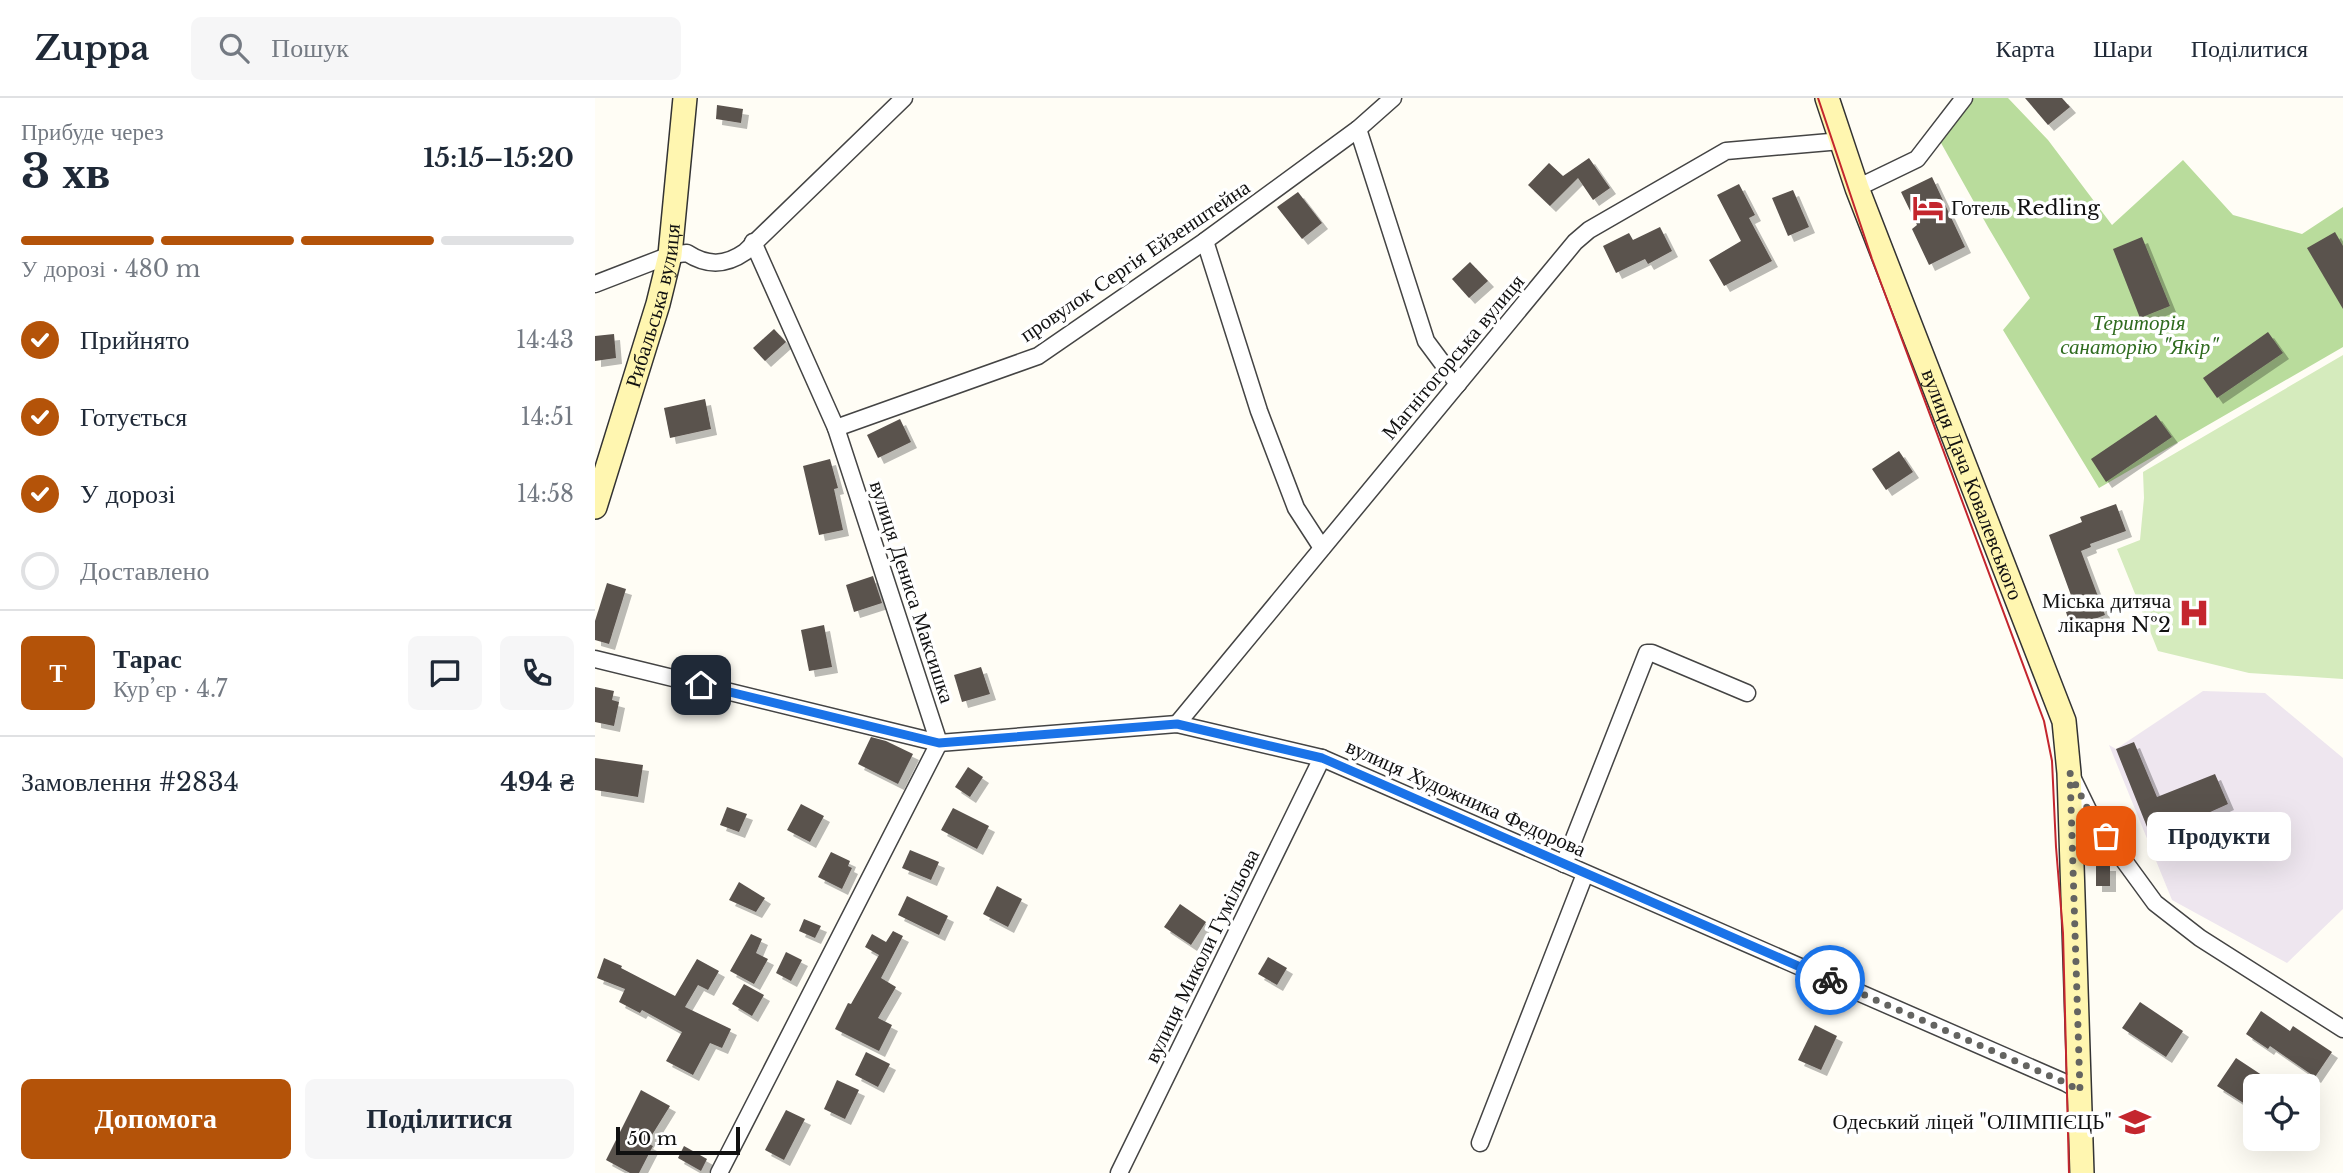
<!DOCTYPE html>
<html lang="uk">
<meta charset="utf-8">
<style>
:root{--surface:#fff;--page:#f6f6f7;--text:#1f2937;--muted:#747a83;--line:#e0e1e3;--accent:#b45309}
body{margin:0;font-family:"Libre Baskerville",serif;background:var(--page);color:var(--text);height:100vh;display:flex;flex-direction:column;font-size:26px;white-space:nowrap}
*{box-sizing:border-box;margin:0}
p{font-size:23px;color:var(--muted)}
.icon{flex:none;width:38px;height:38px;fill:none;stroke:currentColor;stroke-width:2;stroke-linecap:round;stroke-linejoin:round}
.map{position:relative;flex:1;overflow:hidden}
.details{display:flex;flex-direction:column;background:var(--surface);width:595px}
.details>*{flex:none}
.buttons{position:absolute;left:1648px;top:976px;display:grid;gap:14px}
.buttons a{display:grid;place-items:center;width:77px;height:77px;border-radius:10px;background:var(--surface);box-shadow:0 7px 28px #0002;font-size:35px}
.scale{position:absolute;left:21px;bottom:18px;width:124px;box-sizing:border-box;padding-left:7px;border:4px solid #111;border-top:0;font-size:19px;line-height:24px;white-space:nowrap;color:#111;-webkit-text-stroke:5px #fff;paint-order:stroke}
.pin{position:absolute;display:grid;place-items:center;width:60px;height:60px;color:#fff;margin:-30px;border-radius:14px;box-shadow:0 4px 10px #0006}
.courier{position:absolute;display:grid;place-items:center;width:70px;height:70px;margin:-35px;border:5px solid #1a73e8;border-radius:50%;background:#fff;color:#222;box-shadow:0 2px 9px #0007}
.bubble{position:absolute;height:49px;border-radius:10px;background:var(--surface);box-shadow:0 7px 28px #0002;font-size:23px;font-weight:700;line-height:49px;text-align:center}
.overview em{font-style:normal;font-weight:700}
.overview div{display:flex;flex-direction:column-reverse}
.overview{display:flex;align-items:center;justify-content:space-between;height:119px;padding:0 21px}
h1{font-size:46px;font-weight:700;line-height:52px}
.bar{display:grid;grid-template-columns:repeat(4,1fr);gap:10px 7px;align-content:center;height:84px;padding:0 21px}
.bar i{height:9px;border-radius:5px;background:var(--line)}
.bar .current{background:var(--accent)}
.bar p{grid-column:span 4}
.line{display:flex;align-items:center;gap:18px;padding:0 21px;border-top:2px solid var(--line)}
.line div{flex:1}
.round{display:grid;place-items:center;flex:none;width:74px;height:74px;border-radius:10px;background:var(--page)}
ol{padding:0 21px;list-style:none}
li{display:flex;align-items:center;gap:21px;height:77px}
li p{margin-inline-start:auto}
li .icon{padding:7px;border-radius:50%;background:var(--accent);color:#fff;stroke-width:4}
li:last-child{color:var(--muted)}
li i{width:38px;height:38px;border:4px solid var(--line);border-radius:50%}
.button{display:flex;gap:14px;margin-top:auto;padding:14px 21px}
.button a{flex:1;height:80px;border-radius:10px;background:var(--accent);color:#fff;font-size:28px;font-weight:700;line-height:80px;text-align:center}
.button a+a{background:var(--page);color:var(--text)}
header{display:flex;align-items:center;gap:42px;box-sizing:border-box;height:98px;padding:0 35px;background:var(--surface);border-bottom:2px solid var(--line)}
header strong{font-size:33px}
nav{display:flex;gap:38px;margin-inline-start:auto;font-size:24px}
.search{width:490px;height:63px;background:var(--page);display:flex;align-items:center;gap:18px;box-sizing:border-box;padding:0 24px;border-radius:10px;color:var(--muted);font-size:26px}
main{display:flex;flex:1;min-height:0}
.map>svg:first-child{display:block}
</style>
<header>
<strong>Zuppa</strong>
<div class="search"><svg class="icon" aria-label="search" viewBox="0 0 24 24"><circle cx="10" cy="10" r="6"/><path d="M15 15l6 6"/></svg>Пошук</div>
<nav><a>Карта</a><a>Шари</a><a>Поділитися</a></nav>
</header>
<main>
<section class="details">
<div class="overview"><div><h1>3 хв</h1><p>Прибуде через</p></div><em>15:15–15:20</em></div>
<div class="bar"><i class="current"></i><i class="current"></i><i class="current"></i><i></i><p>У дорозі · 480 m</p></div>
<ol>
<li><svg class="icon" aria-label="check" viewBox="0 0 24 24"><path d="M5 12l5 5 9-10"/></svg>Прийнято<p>14:43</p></li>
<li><svg class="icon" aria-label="check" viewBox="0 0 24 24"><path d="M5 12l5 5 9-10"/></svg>Готується<p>14:51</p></li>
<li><svg class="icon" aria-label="check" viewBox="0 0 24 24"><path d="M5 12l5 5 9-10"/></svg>У дорозі<p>14:58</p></li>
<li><i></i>Доставлено</li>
</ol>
<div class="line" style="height:126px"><b class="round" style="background:var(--accent);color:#fff">Т</b><div><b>Тарас</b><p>Кур’єр · 4.7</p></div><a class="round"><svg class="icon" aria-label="chat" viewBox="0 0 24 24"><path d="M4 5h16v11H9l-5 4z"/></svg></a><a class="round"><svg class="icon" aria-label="phone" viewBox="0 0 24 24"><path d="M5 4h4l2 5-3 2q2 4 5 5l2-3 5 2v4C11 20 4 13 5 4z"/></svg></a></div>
<div class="line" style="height:91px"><div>Замовлення #2834</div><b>494 ₴</b></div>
<div class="button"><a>Допомога</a><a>Поділитися</a></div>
</section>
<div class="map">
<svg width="1748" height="1075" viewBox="0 0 1748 1075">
<defs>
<filter id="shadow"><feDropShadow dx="6" dy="6" stdDeviation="0" flood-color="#0004"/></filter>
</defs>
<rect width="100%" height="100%" fill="#fffdf5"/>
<!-- industrial -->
<polygon fill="#eee6ef" points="1608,593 1670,595 1748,660 1748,811 1692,865 1577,802 1514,647 1521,651"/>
<!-- green -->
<polygon fill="#d5ebbd" points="1748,257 1748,581 1654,575 1563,553 1522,451 1545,442 1549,400 1548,374"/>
<!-- forest -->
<polygon fill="#b9dc9c" points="1379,0 1413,0 1453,42 1517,127 1588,62 1638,117 1707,136 1748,109 1748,249 1504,390 1408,232 1435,200 1393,129 1341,36"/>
<!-- building -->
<g fill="#5a524d" filter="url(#shadow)">
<polygon points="1430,0 1467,0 1475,9 1453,27"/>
<polygon points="122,7 148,11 146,25 121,21"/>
<polygon points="994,60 1015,90 998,102 983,80 955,108 933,87 954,65 968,78"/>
<polygon points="1337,79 1370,149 1334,167 1317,131 1322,127 1306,94"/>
<polygon points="1144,86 1160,117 1154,120 1177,163 1129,188 1114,162 1146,143 1122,97"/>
<polygon points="1198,92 1214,129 1193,138 1177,100"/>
<polygon points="703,94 727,125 707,141 682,109"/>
<polygon points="1065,129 1077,153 1053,166 1050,161 1021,175 1008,148 1034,135 1038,142"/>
<polygon points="1740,134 1748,148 1748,211 1712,150"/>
<polygon points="1547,139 1575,208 1545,220 1518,151"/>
<polygon points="875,164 893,183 874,200 857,181"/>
<polygon points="179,231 191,244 170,263 158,250"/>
<polygon points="1673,234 1688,255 1622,300 1608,280"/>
<polygon points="19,236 21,260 0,263 0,238"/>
<polygon points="110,301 116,331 75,340 69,310"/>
<polygon points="1561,317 1577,339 1511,384 1496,361"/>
<polygon points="305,321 316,344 283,360 272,337"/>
<polygon points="1304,353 1318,374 1291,392 1277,371"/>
<polygon points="235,361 243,390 239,391 248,432 224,437 208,368"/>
<polygon points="1521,406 1531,433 1495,446 1496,449 1486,453 1510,517 1476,530 1471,514 1481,511 1454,437 1487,424 1485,419"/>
<polygon points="278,478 287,505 259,514 251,487"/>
<polygon points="12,485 31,491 14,546 0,542 0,523"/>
<polygon points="229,527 237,569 214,573 206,532"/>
<polygon points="386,569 395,596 367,604 359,577"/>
<polygon points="0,589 19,593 17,602 24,604 19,628 0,624"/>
<polygon points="276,639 291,643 318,656 303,686 263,666"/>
<polygon points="1539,644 1562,699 1620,676 1633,706 1613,715 1613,717 1556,739 1521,651"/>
<polygon points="0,660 48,667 43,699 0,692"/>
<polygon points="373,669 388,679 375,699 360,689"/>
<polygon points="206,706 229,718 215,744 192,732"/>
<polygon points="132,709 152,716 144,734 125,727"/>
<polygon points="358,710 394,728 382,751 346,732"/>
<polygon points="315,752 344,764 336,782 307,770"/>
<polygon points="236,754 255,763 253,768 257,770 247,791 223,779"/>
<rect x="1501" y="767" width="14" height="21"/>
<polygon points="144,784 170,800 161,814 134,802"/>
<polygon points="402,788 427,801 413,829 388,816"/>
<polygon points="312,798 353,818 344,837 303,817"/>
<polygon points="585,806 611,824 596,847 569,829"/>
<polygon points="209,821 226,828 220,840 204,833"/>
<polygon points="298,833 308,838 286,880 301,889 283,920 297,927 284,953 240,931 253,905 256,906 284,857 270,849 277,836 291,844"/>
<polygon points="156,836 167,841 161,855 173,861 159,886 135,873"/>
<polygon points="191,854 207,862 196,883 181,875"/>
<polygon points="673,859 692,870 682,887 663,876"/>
<polygon points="9,860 27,868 26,870 80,898 102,861 124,873 113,892 103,887 90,909 136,931 127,950 115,945 98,977 71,963 87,934 47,912 45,915 24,904 30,891 2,880"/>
<polygon points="149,886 169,897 157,918 137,906"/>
<polygon points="1545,904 1588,933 1571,959 1527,930"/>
<polygon points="1666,913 1695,933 1698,928 1737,954 1720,979 1675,948 1673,951 1651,936"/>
<polygon points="1220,927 1242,938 1226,972 1203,962"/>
<polygon points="271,954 295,966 283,989 260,977"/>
<polygon points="1641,960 1685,989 1661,989 1661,1013 1622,988"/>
<polygon points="242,982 264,992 250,1021 229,1011"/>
<polygon points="46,992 75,1008 52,1045 58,1048 44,1075 35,1075 11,1062"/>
<polygon points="191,1012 210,1021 189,1062 170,1052"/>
<polygon points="89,1048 112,1061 106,1073 83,1060"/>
</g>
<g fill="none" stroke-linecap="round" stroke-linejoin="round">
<defs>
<g id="street">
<polyline points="763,31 831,243 863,286"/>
<polyline points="1262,90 1322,61 1369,0"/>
<polyline points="610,143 664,313 701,410 727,450"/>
<path d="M0 186 75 157 92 155C112 168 130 168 150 154L309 0"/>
<polyline points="241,330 443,258 610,143 763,31 798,0"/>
<polyline points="0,561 344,645 582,626 727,660 1471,985 1485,993"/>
<polyline points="582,626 980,144 994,132 1131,53 1246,43"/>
<polyline points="1478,681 1495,716 1560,805 1605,840 1748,931"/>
<polyline points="969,766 1052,555 1057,555 1152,595"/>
<polyline points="885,1045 990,776"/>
<polyline points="124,1075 344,645 241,330 158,144"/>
<polyline points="524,1075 727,660"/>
</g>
<g id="secondary">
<path id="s1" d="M1232 0 1262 90 1469 623 1474 675 1487 1075"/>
<path id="s2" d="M0 409 63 206 75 157 90 0"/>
</g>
</defs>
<!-- street casing -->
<use href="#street" stroke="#444" stroke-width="19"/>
<!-- secondary casing -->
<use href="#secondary" stroke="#333" stroke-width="26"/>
<!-- street -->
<use href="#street" stroke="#fff" stroke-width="16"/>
<!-- secondary -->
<use href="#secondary" stroke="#fff6b0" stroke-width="23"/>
<!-- tram -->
<polyline stroke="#c4262e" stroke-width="2" points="1223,0 1277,161 1449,623 1457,663 1461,749 1468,835 1474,1075"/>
</g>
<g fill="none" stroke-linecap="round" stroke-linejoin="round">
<!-- done -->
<polyline stroke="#646461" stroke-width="7" stroke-dasharray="0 12.6" points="1235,882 1471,985 1485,993 1475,675 1495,716 1511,738"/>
<!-- route -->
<polyline stroke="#1a73e8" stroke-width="9" points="106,587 344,645 582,626 727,660 1235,882"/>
</g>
<!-- icons -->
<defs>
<symbol id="hotel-bare" viewBox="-9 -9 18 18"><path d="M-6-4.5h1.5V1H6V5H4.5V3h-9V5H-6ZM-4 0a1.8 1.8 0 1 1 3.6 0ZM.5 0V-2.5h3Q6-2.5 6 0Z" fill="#c4262e" stroke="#fff" stroke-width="2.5" paint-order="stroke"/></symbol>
<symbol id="hospital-bare" viewBox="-9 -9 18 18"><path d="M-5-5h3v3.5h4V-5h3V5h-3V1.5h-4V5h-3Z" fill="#c4262e" stroke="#fff" stroke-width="2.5" paint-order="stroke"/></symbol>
<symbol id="school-bare" viewBox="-9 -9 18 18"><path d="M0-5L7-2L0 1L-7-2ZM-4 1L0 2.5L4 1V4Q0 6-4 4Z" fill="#c4262e" stroke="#fff" stroke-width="2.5" paint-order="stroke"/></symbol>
</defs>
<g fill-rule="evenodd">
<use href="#hotel-bare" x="1311" y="88" width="44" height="44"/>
<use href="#hospital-bare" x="1577" y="493" width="44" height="44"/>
<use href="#school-bare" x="1518" y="1002" width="44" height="44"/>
</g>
<g text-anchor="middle" stroke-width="7" stroke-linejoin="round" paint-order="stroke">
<!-- poi labels -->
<g font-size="21" fill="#111" stroke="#fff" text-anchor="end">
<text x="1356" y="117" text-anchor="start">Готель Redling</text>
<text x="1576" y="510">Міська дитяча<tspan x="1576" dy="24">лікарня №2</tspan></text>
<text x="1517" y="1031">Одеський ліцей "ОЛІМПІЄЦЬ"</text>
</g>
<!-- street labels -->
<g font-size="21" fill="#111" stroke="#fff">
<text transform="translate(540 163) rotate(-34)" y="7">провулок Сергія Ейзенштейна</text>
<text dy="7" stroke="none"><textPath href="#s2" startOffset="210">Рибальська вулиця</textPath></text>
<text transform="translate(858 259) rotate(-50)" y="7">Магнітогорська вулиця</text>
<text dy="7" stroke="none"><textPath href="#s1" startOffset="413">вулиця Дача Ковалевського</textPath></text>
<text transform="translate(317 494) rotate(72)" y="7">вулиця Дениса Максишка</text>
<text transform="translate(871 700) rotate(24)" y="7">вулиця Художника Федорова</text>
<text transform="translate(607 858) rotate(-64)" y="7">вулиця Миколи Гумільова</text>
</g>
<!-- park labels -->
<g font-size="21" font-style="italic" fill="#2f6b1f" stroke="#fff">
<text x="1544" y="232">Територія<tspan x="1544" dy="24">санаторію "Якір"</tspan></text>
</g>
</g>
</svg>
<div class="buttons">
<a><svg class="icon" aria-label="locate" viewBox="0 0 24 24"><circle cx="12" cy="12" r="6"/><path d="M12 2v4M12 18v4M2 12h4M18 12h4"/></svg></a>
</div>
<div class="scale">50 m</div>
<div class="pin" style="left:1511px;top:738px;background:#ea580c"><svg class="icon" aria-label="bag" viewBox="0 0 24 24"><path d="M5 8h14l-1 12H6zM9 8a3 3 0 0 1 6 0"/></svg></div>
<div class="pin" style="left:106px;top:587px;background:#1f2937"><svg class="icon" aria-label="home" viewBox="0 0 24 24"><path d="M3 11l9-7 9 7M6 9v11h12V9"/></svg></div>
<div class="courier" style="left:1235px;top:882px"><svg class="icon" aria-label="bike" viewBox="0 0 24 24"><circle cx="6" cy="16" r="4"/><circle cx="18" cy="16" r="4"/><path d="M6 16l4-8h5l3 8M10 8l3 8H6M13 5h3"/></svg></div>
<div class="bubble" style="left:1552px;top:714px;width:144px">Продукти</div>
</div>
</main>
